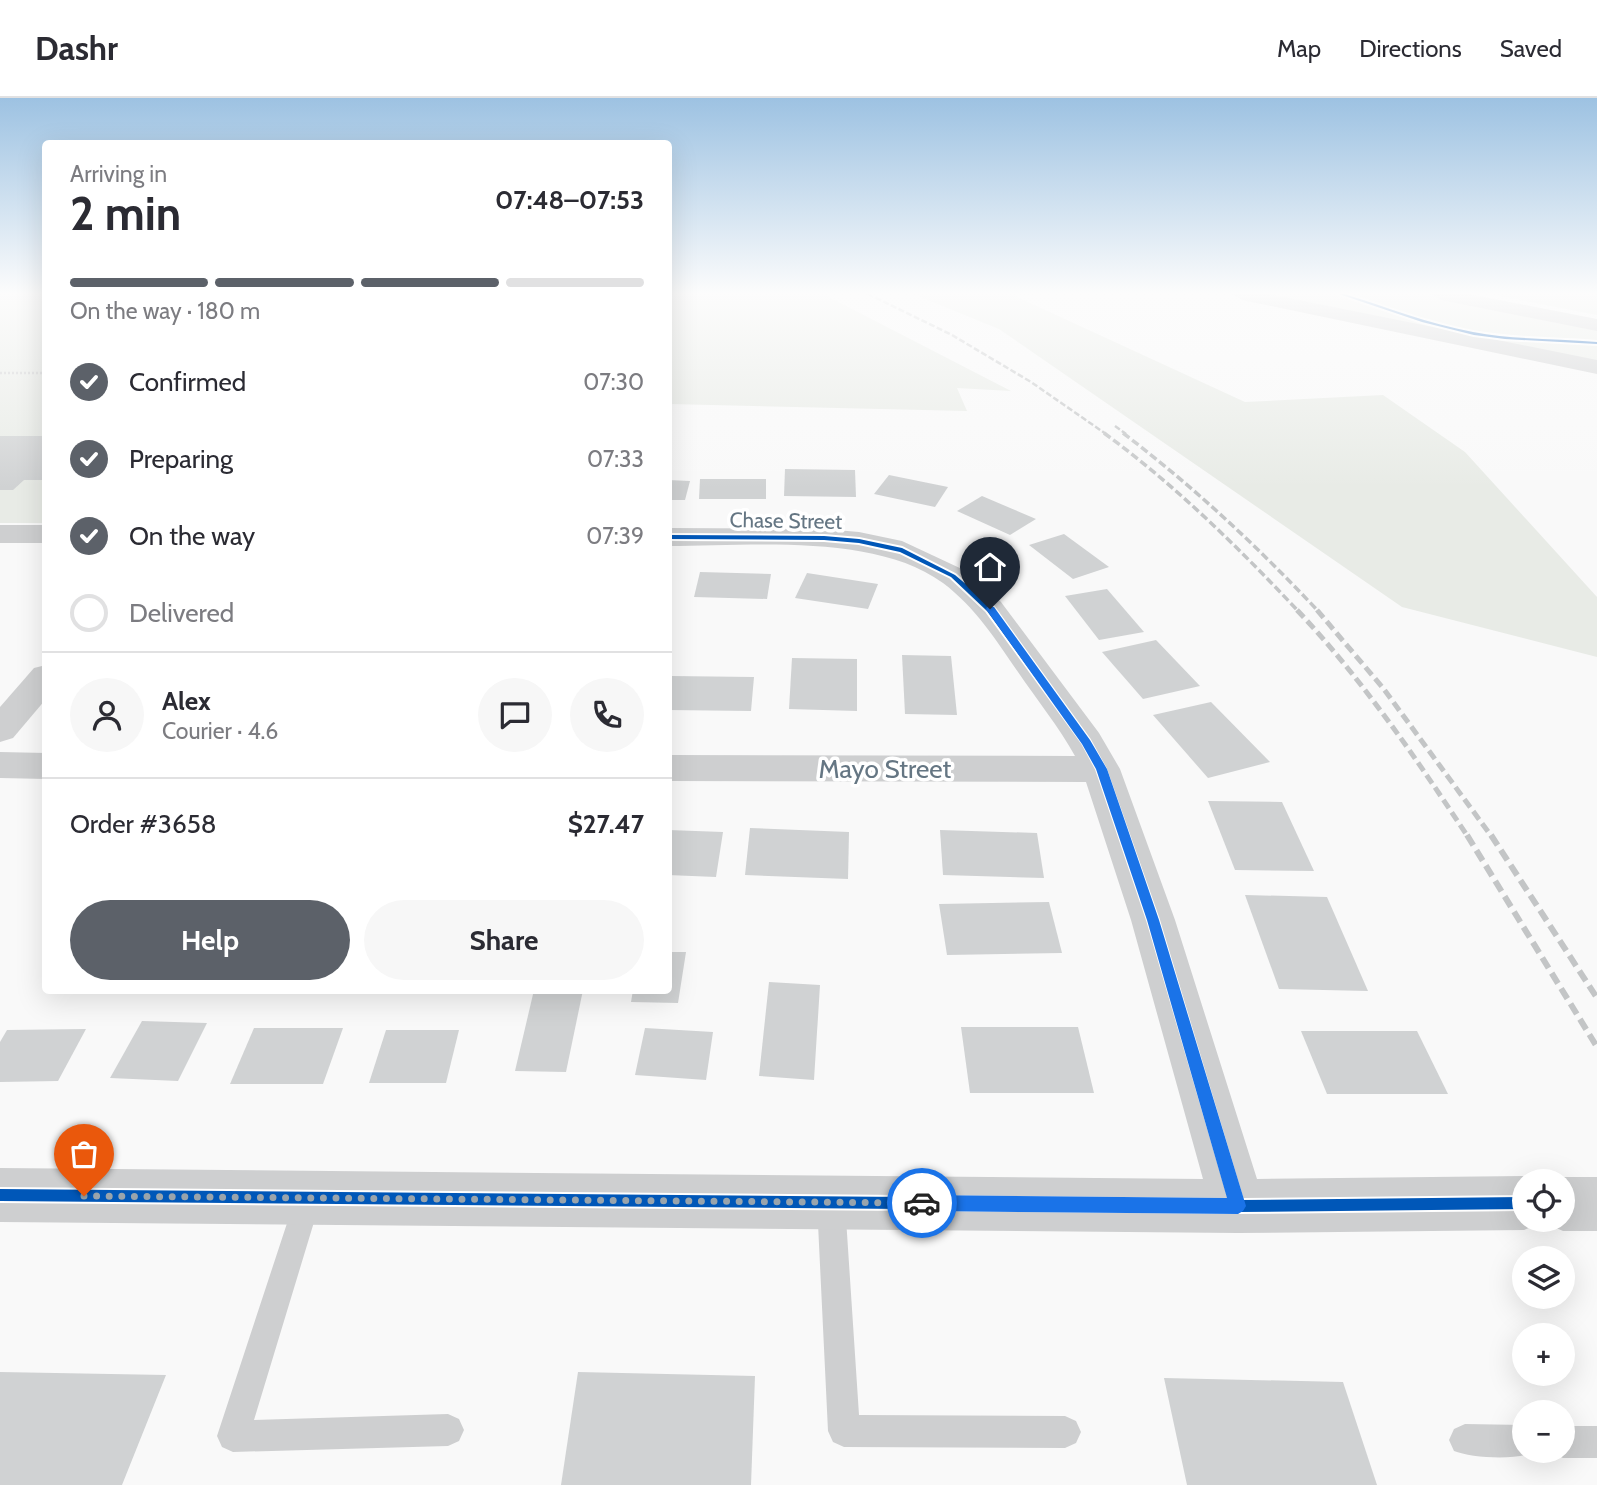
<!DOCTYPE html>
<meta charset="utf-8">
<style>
:root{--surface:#fff;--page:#f7f7f7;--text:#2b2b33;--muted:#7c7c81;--line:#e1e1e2;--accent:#5c6169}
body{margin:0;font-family:Cabin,sans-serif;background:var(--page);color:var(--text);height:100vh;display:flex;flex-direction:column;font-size:26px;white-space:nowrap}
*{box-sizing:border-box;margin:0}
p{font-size:23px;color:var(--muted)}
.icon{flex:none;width:38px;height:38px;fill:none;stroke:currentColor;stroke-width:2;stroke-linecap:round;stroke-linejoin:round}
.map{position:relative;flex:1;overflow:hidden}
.details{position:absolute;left:42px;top:42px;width:630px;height:854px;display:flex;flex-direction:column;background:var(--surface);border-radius:7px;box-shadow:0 7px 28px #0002}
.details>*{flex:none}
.buttons{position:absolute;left:1512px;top:1071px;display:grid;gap:14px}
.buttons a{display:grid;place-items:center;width:63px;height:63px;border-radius:50%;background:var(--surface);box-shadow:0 7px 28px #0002;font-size:35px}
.pin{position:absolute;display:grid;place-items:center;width:60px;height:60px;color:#fff;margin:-72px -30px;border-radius:50% 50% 50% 0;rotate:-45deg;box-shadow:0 0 7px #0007}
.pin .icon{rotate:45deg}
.courier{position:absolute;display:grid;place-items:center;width:70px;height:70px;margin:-35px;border:5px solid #1a73e8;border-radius:50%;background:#fff;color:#222;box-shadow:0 2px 9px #0007}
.summary em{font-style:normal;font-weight:700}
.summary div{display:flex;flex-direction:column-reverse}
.summary{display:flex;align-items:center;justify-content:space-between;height:119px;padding:0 28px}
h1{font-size:46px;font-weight:700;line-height:52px}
.bar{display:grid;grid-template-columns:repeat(4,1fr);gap:10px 7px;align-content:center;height:84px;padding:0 28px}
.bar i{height:9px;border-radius:5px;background:var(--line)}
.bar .on{background:var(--accent)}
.bar p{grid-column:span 4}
.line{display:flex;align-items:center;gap:18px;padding:0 28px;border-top:2px solid var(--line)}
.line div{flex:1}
.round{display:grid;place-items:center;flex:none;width:74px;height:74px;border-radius:37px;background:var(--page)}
ol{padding:0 28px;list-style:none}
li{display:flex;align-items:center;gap:21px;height:77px}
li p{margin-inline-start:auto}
li .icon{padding:7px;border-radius:50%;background:var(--accent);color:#fff;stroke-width:4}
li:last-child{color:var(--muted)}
li i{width:38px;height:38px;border:4px solid var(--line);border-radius:50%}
.button{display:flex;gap:14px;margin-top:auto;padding:14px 28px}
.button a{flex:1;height:80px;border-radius:42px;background:var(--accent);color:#fff;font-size:28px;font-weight:700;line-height:80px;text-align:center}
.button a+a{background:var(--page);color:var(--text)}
header{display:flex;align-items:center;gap:42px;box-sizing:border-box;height:98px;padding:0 35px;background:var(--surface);border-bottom:2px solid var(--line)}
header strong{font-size:33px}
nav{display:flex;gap:38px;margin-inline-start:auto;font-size:24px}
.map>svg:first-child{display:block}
</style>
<header>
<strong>Dashr</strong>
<nav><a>Map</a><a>Directions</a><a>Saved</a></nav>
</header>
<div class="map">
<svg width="1597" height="1387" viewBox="0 0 1597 1387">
<rect width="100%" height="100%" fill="#f9f9f9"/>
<!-- green -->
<g fill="#e8ebe6">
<rect x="0" y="196" width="45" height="229"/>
<polygon points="669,196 823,196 1011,293 957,290 967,313 669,306"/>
<polygon points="913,196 1043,196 1013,197 1245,304 1383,297 1465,354 1597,499 1597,559 1402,509 999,231"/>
<polygon points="1261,196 1423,196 1597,231 1597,266"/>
<polygon points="1490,196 1597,196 1597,217"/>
</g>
<!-- building -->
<g fill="#d0d2d3">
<polygon points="0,338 46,338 46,382 24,382 13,392 0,392"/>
<polygon points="785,371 855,372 856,399 784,398"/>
<polygon points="889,377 948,389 935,409 874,396"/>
<polygon points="700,381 766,381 766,401 699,401"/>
<polygon points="668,382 690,383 685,402 668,402"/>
<polygon points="982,398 1036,421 1010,437 957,413"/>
<polygon points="1064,436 1109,469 1073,481 1029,447"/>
<polygon points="700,474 771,476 767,501 694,499"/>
<polygon points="807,475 878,486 868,511 795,500"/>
<polygon points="1107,491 1144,534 1099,542 1065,498"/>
<polygon points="1156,542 1200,588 1143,601 1102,554"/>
<polygon points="902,557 951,558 957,617 905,616"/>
<polygon points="792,560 857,561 857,613 789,611"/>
<polygon points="671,578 754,579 751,613 668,612"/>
<polygon points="1211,604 1270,664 1208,680 1153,617"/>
<polygon points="1208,703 1282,704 1314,773 1235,772"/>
<polygon points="750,730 849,734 848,781 745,777"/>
<polygon points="668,732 723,734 716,779 668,777"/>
<polygon points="940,732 1037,735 1044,780 943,777"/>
<polygon points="1245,797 1327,799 1368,893 1279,891"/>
<polygon points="1049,804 1062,855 947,857 939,806"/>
<polygon points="668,854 686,854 678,905 631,904 633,892 668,892"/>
<polygon points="769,884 820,887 814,982 759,978"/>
<polygon points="534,892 583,892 566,974 515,973"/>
<polygon points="142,923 207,925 178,983 110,980"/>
<polygon points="961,929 1078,929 1094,995 970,995"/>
<polygon points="254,930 343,930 323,986 230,986"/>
<polygon points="645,930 713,934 706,982 635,977"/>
<polygon points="86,931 58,983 0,984 0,944 7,932"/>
<polygon points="386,932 459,932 446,985 369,985"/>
<polygon points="1301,933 1417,933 1448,996 1327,996"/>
<polygon points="0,1274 166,1277 122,1387 0,1387"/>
<polygon points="578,1274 755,1278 751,1387 561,1387"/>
<polygon points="1164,1280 1343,1284 1377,1387 1187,1387"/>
</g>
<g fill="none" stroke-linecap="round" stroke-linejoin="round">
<!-- path -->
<polyline stroke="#cbcccd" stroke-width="2.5" stroke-dasharray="2 2" stroke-linecap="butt" points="0,275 46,275"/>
<!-- service -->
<g fill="#cecfd0" fill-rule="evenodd">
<polygon points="308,1088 318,1092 321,1101 254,1322 448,1316 459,1321 464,1332 459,1343 448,1348 233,1354 222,1349 217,1338 295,1101 298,1092"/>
<polygon points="831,1092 841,1096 845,1105 859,1317 1065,1318 1076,1323 1081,1334 1076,1345 1065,1350 844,1349 833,1344 828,1333 817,1105 821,1096"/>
<path d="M1465 1326 1524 1327V1353H1536C1520 1363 1471 1360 1454 1353L1449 1342 1454 1331Z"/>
<polygon points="1563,1328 1597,1328 1597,1360 1563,1360 1552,1355 1551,1353 1563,1353"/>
</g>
<!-- minor -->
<g fill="#cecfd0" fill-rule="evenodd">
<rect x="0" y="427" width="46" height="18"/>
<path d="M668 430 824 431 859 434 902 443 964 472 1001 504 1099 635 1120 671 1175 822 1257 1081 1524 1078 1536 1083H1524V1122H1563V1083H1553L1563 1079H1597V1133H1563L1543 1124 1524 1132 1238 1135 0 1124V1070L1203 1081 1131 822 1086 684 668 683V657L1075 658C1059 629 1037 602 1018 574 996 542 975 509 943 485 875 435 751 448 668 448Z"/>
<polygon points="0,654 46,655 46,681 0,680"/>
</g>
<!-- tertiary -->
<g fill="#cecfd0" fill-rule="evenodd">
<polygon points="1232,196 1269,196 1597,262 1597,276 1242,202"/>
<polygon points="1431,196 1469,196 1597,221 1597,233 1441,202"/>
<polygon points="46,567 46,601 13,640 0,644 0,609 34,570"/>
</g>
<!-- rail-far3 -->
<g stroke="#c3c5c6" stroke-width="2.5" stroke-dasharray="6 2.5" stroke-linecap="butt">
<polyline points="868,196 952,237 1031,284 1106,336"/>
<polyline points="1115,328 1126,336"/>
</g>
<!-- rail-far2 -->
<g stroke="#c3c5c6" stroke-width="3.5" stroke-dasharray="8 3.5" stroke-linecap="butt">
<path d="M1104 335C1175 387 1238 449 1299 514"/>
<path d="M1123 335C1195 390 1257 448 1319 514"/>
</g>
<!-- rail-far1 -->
<g stroke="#c3c5c6" stroke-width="5" stroke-dasharray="10 5" stroke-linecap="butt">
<path d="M1297 512C1362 581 1416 660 1468 739"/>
<polyline points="1317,512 1383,590 1492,739"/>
</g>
<!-- rail -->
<g stroke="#c3c5c6" stroke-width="6" stroke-dasharray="12 6" stroke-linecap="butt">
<polyline points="1467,737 1597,949"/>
<polyline points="1491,737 1597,900"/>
</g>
<defs>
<g id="cycleway">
<path d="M1339 196H1344C1387 209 1429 226 1473 234 1514 242 1556 240 1597 244V246L1505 241 1474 237 1422 224Z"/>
<polygon points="668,437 824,438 859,441 902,450 955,477 993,509 1089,642 1105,671 1158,822 1242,1102 1524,1099 1524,1111 1238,1114 0,1103 0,1091 1230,1102 1148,822 1097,671 1083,645 987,513 951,479 900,454 859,445 824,442 668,441"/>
</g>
</defs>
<!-- cycleway casing -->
<use href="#cycleway" stroke="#fff" stroke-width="4"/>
<!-- cycleway -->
<use href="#cycleway" fill="#0057b8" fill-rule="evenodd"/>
</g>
<!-- sky -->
<linearGradient id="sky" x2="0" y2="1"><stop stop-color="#9dc2e2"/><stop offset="0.5" stop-color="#fcfcfc"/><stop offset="1" stop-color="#fcfcfc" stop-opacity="0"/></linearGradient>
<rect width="1597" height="390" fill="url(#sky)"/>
<!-- route -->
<polygon fill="#1a73e8" points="987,509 994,509 1090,642 1107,671 1159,822 1246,1108 1243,1113 1238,1116 922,1113 917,1111 914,1105 917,1099 922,1097 1227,1100 1147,822 1096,671 1082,646 986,511"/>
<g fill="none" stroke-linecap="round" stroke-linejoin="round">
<!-- done -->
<polyline stroke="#99a4ac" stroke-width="7" stroke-dasharray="0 12.6" points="84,1098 922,1105"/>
</g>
<g text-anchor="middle" stroke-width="7" stroke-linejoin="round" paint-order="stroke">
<!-- far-street labels -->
<g font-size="21" fill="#657683" stroke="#fff">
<text transform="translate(786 423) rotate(1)" y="7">Chase Street</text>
</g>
<!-- street labels -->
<g font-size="26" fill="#657683" stroke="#fff">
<text x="885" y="680">Mayo Street</text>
</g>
</g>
</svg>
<div class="buttons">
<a><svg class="icon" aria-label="locate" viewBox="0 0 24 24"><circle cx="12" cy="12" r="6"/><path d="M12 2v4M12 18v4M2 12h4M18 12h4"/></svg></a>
<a><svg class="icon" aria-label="layers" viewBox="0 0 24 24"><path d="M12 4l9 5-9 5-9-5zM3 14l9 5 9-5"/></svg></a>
<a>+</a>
<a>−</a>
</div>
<div class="pin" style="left:84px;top:1098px;background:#ea580c"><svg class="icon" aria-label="bag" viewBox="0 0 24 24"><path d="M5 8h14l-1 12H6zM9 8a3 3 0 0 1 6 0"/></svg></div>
<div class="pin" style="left:990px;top:511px;background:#1f2937"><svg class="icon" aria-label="home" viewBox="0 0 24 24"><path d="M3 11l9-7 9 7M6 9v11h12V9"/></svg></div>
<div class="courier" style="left:922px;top:1105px"><svg class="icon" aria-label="car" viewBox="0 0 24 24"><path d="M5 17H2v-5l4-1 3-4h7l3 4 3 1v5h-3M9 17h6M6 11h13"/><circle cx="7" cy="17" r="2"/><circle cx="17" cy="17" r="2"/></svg></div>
<section class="details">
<div class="summary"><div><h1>2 min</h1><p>Arriving in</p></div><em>07:48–07:53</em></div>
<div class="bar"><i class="on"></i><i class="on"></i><i class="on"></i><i></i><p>On the way · 180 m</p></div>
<ol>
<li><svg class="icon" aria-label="check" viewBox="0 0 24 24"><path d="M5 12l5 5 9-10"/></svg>Confirmed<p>07:30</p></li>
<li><svg class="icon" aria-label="check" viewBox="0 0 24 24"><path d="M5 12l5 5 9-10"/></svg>Preparing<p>07:33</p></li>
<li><svg class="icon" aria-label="check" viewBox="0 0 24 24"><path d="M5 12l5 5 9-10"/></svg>On the way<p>07:39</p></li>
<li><i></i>Delivered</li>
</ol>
<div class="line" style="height:126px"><a class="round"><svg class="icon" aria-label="person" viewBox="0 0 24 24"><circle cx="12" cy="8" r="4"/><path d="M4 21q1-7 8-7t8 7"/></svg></a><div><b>Alex</b><p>Courier · 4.6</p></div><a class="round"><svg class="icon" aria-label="chat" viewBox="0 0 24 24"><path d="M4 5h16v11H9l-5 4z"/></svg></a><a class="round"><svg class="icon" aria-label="phone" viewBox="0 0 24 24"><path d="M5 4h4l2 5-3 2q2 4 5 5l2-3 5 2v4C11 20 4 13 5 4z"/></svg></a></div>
<div class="line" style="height:91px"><div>Order #3658</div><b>$27.47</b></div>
<div class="button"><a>Help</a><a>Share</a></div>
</section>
</div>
